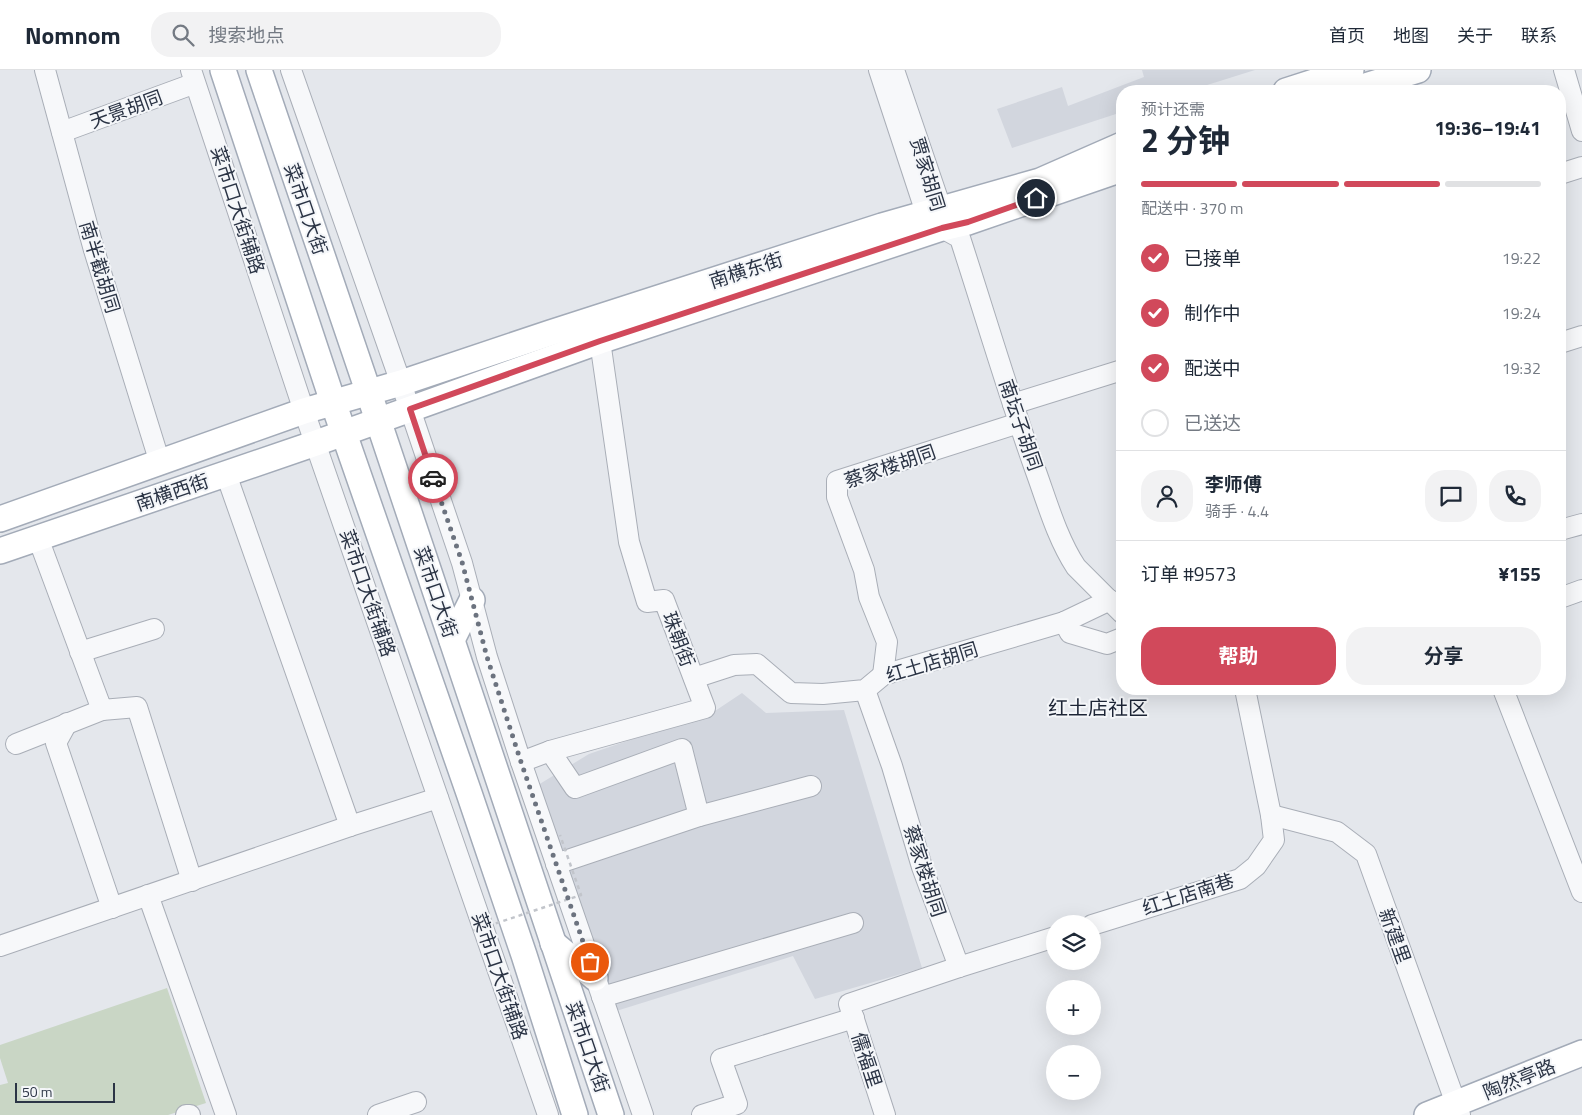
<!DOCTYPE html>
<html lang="zh">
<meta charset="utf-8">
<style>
:root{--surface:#fff;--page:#f2f2f3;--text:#1f2937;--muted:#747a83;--line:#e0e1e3;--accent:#d1495b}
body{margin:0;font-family:"Titillium Web","Noto Sans SC",sans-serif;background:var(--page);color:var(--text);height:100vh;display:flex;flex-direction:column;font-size:19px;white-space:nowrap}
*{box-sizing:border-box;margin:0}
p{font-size:16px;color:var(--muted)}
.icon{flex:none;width:28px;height:28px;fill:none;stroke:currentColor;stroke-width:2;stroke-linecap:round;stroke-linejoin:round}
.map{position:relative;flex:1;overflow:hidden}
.details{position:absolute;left:1116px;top:15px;width:450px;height:610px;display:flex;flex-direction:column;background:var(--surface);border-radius:20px;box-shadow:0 5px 20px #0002}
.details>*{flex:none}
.tools{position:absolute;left:1046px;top:845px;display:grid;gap:10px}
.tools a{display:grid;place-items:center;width:55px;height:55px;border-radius:50%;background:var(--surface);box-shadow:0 5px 20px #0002;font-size:25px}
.scale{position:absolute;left:15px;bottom:12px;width:100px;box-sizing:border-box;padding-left:5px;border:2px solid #2b3445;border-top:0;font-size:14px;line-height:18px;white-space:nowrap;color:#2b3445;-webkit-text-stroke:4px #f4f6f9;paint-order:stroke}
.pin{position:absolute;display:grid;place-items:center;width:42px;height:42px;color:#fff;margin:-21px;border:2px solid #fff;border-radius:50%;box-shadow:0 1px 5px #0007}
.courier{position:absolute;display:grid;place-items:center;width:50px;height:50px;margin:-25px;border:4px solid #d1495b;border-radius:50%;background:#fff;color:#222;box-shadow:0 1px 6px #0007}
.headline em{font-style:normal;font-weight:700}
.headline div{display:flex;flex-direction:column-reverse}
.headline{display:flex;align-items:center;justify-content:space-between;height:85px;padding:0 25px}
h1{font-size:32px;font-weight:700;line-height:38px}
.bar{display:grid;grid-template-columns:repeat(4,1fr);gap:8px 5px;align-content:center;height:60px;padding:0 25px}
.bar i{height:6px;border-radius:4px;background:var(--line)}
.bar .on{background:var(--accent)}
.bar p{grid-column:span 4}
.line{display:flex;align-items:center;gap:12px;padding:0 25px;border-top:1px solid var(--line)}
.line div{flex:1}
.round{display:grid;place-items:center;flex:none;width:52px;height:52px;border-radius:20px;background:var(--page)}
ol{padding:0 25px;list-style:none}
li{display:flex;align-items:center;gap:15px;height:55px}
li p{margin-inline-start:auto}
li .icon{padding:5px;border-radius:50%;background:var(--accent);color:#fff;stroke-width:4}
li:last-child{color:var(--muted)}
li i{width:28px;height:28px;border:2px solid var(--line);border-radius:50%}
.action{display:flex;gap:10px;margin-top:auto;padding:10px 25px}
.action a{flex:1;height:58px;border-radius:20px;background:var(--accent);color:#fff;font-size:20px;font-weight:700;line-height:58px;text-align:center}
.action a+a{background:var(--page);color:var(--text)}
header{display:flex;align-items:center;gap:30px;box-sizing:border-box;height:70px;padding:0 25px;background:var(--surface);border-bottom:1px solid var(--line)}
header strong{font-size:24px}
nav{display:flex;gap:28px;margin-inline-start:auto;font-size:18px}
.search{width:350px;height:45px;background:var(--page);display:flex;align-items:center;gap:12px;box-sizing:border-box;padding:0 18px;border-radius:20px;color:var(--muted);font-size:19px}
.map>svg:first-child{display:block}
</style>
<header>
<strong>Nomnom</strong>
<div class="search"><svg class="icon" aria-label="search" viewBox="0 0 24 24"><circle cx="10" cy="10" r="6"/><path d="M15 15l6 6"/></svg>搜索地点</div>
<nav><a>首页</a><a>地图</a><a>关于</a><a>联系</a></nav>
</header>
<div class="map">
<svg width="1582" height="1045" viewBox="0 0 1582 1045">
<rect width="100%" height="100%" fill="#e4e7ec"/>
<!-- built -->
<g fill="#d2d6de">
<polygon points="1142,0 1255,0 1188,21 1122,21 1122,42 1012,78 997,39 1062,17 1068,36 1144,7"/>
<polygon points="742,623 766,643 844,640 922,898 815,929 793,886 613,942 538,715 589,684 715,641"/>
</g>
<!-- green -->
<polygon fill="#c9d6c5" points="167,918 206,1033 168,1045 0,1045 0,1015 8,1013 0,988 0,975"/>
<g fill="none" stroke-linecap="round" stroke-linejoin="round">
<defs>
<g id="minor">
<polyline points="45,0 94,180 160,393"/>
<polyline points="191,0 304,341 548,1045"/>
<polyline points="291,0 410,339 462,493 487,587 521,692 643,1045"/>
<path d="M879 0 926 143 942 158 960 168C985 245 1008 323 1035 399 1047 432 1057 468 1076 497L1122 543"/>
<polyline points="894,0 941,138 942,153"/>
<polyline points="1564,0 1582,61"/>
<polyline points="62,62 190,15"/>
<polyline points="1560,104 1582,97"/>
<polyline points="1560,273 1582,266"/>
<polyline points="1013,334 1122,300"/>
<polyline points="226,404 350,756"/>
<polyline points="1560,460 1582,454"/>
<polyline points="38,468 102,640 137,637 192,811"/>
<polyline points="1560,528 1582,520"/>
<polyline points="1064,552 1070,563 1107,574 1122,568"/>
<polyline points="80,582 154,559"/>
<polyline points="883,605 887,572 869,527 864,500 837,427 837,411 1019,353"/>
<polyline points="694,608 734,595 757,594 791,623 823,624 865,620 883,605 1064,552 1110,530"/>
<polyline points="1503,619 1582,822"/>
<polyline points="865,620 892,696 922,797 959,897"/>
<polyline points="67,653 56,673 112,838"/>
<polyline points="16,674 102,640"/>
<polyline points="550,681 575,718 682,679 699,746"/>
<polyline points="521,692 550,681 705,638 664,530 647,532 629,472 600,271"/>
<polyline points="1271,745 1337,762 1366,784 1460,1045"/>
<polyline points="556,794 699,746 811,716"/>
<polyline points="148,825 226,1045"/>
<polyline points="1092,855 1240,809 1256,796 1274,770 1271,745 1245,619"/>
<polyline points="0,876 350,756 438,728"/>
<polyline points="602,927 853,853"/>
<polyline points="186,1045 190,1045"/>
<polyline points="378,1045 416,1032"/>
<polyline points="702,1045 737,1034 721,989 854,948"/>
<polyline points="885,1045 849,934 959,897 1055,867"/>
</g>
<g id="major">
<polyline points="223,0 333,332 469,723 524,885 575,1045"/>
<polyline points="259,0 378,350 611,1045"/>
<polyline points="1286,21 1351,0"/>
<polyline points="1349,21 1418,0"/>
<polyline points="0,449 304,341 401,313 550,263 882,156 1040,111 1122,75"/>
<polyline points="0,481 316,373 600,271 942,158 968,152 1122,99"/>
<polyline points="452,570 472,530"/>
<polyline points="553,873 595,908"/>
<polyline points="1427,1045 1582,983"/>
</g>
</defs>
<!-- minor casing -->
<use href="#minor" stroke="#a9aeb7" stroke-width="22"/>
<!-- major casing -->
<use href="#major" stroke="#a3abb8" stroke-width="28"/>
<!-- minor -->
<use href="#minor" stroke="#f7f8fa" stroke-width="20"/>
<!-- major -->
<use href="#major" stroke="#fff" stroke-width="25"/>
<!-- path-bridge -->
<polyline stroke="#c2c5cb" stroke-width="2.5" stroke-dasharray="4 4" stroke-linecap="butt" points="473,861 581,825 560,765"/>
</g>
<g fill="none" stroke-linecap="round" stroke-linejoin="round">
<!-- done -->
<polyline stroke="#6c737f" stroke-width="5" stroke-dasharray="0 9" points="433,408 462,492 487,587 521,692 590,892"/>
<!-- route -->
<polyline stroke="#d1495b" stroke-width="6" points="433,408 410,339 600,271 942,158 968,152 1036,128"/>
</g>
<g text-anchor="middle" stroke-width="4" stroke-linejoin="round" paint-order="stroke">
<!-- street labels -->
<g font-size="19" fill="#2b3445" stroke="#f4f6f9">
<text transform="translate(126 39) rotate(-20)" y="7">天景胡同</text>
<text transform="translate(928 104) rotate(73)" y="7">贾家胡同</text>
<text transform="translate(306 139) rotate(71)" y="7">菜市口大街</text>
<text transform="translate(238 140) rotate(72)" y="7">菜市口大街辅路</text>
<text transform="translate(100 197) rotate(73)" y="7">南半截胡同</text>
<text transform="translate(746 200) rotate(-18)" y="7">南横东街</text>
<text transform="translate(1021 355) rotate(71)" y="7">南坛子胡同</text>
<text transform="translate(890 396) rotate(-19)" y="7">蔡家楼胡同</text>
<text transform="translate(172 422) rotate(-19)" y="7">南横西街</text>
<text transform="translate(436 522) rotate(71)" y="7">菜市口大街</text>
<text transform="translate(368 523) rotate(71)" y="7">菜市口大街辅路</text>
<text transform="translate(679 569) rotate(69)" y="7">珠朝街</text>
<text transform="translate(932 592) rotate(-17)" y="7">红土店胡同</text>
<text transform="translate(925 801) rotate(72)" y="7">蔡家楼胡同</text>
<text transform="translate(1188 824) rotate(-18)" y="7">红土店南巷</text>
<text transform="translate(1395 866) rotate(70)" y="7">新建里</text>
<text transform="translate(500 906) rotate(71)" y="7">菜市口大街辅路</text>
<text transform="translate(588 977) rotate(71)" y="7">菜市口大街</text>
<text transform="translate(867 990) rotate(72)" y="7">儒福里</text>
<text transform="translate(1519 1009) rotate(-22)" y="7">陶然亭路</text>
</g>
<!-- neighbourhood labels -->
<g font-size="20" fill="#1d2536" stroke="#f4f6f9">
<text x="1098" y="645">红土店社区</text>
</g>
</g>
</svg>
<div class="tools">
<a><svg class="icon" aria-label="layers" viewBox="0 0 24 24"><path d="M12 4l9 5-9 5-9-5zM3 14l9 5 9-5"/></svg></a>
<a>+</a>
<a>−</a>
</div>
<div class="scale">50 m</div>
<div class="pin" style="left:590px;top:892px;background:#ea580c"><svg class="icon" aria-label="bag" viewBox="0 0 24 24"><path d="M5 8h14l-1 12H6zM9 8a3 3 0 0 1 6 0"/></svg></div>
<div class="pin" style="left:1036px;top:128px;background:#1f2937"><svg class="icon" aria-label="home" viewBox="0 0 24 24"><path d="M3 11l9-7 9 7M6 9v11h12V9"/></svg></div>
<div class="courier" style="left:433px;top:408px"><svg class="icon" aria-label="car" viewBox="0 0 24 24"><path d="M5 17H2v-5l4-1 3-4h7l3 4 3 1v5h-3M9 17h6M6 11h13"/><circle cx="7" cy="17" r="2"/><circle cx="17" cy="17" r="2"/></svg></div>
<section class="details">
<div class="headline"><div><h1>2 分钟</h1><p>预计还需</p></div><em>19:36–19:41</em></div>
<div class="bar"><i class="on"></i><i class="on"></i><i class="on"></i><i></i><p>配送中 · 370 m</p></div>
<ol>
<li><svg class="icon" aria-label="check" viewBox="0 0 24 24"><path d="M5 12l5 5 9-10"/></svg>已接单<p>19:22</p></li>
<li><svg class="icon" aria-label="check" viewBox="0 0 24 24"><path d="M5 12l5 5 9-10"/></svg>制作中<p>19:24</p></li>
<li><svg class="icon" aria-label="check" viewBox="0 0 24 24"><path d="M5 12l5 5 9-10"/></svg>配送中<p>19:32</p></li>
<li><i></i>已送达</li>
</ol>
<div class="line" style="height:90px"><a class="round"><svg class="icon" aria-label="person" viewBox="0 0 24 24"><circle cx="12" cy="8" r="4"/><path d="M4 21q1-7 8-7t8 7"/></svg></a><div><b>李师傅</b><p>骑手 · 4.4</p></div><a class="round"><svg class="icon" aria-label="chat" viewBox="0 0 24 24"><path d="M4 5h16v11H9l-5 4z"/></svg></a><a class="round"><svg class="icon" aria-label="phone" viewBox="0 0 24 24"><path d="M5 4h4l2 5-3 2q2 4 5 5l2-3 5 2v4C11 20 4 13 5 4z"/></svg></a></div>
<div class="line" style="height:65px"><div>订单 #9573</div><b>¥155</b></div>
<div class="action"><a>帮助</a><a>分享</a></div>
</section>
</div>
